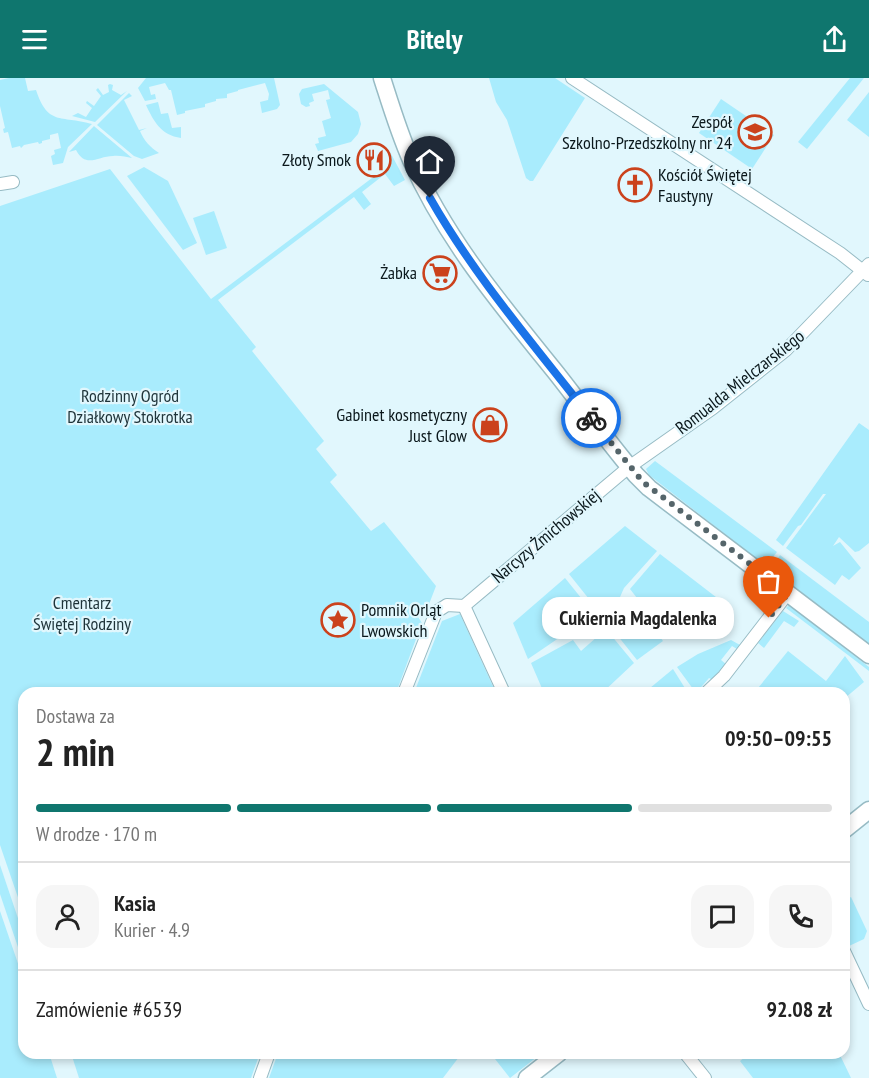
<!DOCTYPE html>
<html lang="pl">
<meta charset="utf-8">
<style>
:root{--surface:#fff;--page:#f6f6f6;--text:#222;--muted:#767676;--line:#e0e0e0;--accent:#0f766e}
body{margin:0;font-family:"PT Sans Narrow",sans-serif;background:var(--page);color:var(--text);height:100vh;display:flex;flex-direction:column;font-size:22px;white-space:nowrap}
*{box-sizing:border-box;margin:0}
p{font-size:20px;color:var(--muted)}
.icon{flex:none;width:33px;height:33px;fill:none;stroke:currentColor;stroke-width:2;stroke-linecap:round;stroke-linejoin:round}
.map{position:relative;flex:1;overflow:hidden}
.sheet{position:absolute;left:18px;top:609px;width:832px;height:372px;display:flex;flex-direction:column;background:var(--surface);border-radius:18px;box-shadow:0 3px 9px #0003}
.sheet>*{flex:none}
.pin{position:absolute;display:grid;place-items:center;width:51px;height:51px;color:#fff;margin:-62px -26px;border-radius:50% 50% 50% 0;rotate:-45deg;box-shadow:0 0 6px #0007}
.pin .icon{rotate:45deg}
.courier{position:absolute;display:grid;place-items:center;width:60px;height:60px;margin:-30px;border:4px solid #1a73e8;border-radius:50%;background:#fff;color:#222;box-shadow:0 2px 8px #0007}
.bubble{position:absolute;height:42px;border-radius:18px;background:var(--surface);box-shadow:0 3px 9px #0003;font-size:20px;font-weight:600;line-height:42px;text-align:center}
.overview em{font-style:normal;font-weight:600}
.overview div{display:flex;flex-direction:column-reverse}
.overview{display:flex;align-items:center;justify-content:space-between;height:102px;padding:0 18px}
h1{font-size:39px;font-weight:600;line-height:45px}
.bar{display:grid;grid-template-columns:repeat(4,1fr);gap:9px 6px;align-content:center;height:72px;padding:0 18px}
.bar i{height:8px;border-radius:4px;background:var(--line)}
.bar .current{background:var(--accent)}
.bar p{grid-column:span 4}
.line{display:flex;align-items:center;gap:15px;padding:0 18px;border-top:2px solid var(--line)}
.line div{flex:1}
.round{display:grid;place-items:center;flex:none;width:63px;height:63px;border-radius:18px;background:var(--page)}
header{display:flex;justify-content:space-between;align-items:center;height:78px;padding:0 18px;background:var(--accent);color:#fff;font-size:27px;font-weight:600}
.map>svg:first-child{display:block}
</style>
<header><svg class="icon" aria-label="menu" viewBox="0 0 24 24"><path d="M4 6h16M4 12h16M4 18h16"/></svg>Bitely<svg class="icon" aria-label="share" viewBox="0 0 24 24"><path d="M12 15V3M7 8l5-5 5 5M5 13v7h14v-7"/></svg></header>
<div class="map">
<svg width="869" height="1000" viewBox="0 0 869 1000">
<rect width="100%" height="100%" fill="#e1f7fd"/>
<!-- green -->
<g fill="#a9ecfd">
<path d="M9 0H25L28 13 36 12C48 48 60 37 92 46L68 69 63 85 53 87 51 78 55 76 54 72 61 70 58 55 50 57V61L42 63V65L39 66 38 64 24 67 21 70 20 68 12 70 8 54 4 55 3 51 5 50 0 28V2Z"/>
<polygon points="146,0 274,0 280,27 277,31 262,35 260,24 268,22 269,16 265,5 238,12 238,13 227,16 227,20 216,21 216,23 205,26 205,29 185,33 185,35 177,37 171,12 169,12 165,5 149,9 151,17 155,16 156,21 145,23 138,10"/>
<polygon points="489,0 555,0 585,20 533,103 530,103 526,100 507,42 496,24"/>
<polygon points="850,0 864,0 807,71 798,64"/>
<polygon points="110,6 113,7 112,12 121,17 127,13 95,44 72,38 78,35 86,39 92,30 86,25 87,23 94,28 101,18 96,12 98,10 103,17 109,14 108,7"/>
<polygon points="324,6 358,34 361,46 358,56 351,64 318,73 315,66 319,65 318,60 326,58 322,43 331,40 326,22 330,21 328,12 312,16 314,23 309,25 310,28 306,29 301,26 299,16 302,11"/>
<polygon points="869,14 869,59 847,42"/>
<path d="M129 15 132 18 124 22 139 52 147 50 140 53C144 63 150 69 159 75L142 81 134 78 97 47Z"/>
<polygon points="721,21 774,57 752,91 699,55"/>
<path d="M158 24 161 36 168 35 172 50 181 49V60C161 57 154 44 146 27Z"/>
<path d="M94 48 95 49 132 80C126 79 119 77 113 78 98 78 86 91 76 72L69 74Z"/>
<polygon points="379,74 390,74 405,102 394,108 385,96 362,114 371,126 364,132 354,119 218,222 256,269 252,273 324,363 316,371 337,397 330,404 371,453 384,444 436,508 426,534 421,533 418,539 422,545 396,615 24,615 24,837 0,767 0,128 110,91 211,221 384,91"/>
<polygon points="144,89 168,103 197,165 183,172 127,98"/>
<polygon points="214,133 227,170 206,177 193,140"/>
<polygon points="859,345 869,352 869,465 859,473 855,474 839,459 833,468 840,464 861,490 849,502 842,497 835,507 786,470 826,416 823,416 801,447 798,448 783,468 776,462"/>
<polygon points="655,383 777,474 766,488 649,397 646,391"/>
<polygon points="625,448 657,473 624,510 620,519 624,523 605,541 569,496"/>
<polygon points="660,476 725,526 718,537 668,560 630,511"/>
<polygon points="780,477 869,544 869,566 771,491"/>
<polygon points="565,500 594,536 528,581 513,545"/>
<polygon points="635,525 663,563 637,582 610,548"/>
<polygon points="789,527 869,589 869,593 786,530"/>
<polygon points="783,533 799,543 794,549 784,543 764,570 758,565"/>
<polygon points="460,536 496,615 414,615 442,543"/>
<polygon points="606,551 634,585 602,615 544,615 531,585 573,562 581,573"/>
<polygon points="731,562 740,567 737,571 732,568 721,582 727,587 713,602 709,600 696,615 677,589 698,576"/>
<polygon points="788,573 826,603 845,578 864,604 845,620 844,615 754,615"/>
<polygon points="673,591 688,615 644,615"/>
<polygon points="0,787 24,858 24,887 0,816"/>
<polygon points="851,819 867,853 864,861 849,868 845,858 844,823"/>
<polygon points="0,833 24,903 24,975 49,975 57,1000 0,1000"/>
<polygon points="71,975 260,975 251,1000 79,1000"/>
<polygon points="278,975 462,975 443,1000 269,1000"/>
<polygon points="489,975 542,975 510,1000 495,981 488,977"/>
<polygon points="750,975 839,975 851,1000 753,1000 740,983"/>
</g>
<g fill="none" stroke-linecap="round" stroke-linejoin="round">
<defs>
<g id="street">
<polyline points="572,0 840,175 868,197"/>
<polyline points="0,106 13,104"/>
<polyline points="464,528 629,389 713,330 786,272 869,186"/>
<polyline points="464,528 504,615"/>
<polyline points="404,615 436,534 447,527 464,528"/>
<polyline points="706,615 724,598 788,515"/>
<polyline points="844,873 869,926"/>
<polyline points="685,975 705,1000"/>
<polyline points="260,1000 269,975"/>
</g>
<g id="secondary">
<path d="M382 0C391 28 399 55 411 82 446 162 503 229 557 296 583 329 608 364 636 397L649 410 869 577"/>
<polyline points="844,752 869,732"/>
<polyline points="527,1000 559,975"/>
</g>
</defs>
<!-- street casing -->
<use href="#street" stroke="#97bbc4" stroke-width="14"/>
<!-- secondary casing -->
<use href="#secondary" stroke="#97bbc4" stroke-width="19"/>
<!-- street -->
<use href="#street" stroke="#fff" stroke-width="12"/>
<!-- secondary -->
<use href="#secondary" stroke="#fff" stroke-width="16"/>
</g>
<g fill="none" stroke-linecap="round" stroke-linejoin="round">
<!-- done -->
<polyline stroke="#55656a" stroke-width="6" stroke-dasharray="0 10.8" points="591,340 643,404 788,515 769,540"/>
<!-- route -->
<path stroke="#1a73e8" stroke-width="8" d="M430 120C475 199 535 268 591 340"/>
</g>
<!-- icons -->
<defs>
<symbol id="school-ring" viewBox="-11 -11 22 22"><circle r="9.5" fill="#e1f7fd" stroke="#cb421c" stroke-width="1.5"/><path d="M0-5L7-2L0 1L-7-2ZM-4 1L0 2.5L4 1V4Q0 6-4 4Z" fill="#cb421c"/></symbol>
<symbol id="restaurant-ring" viewBox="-11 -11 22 22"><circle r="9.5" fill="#e1f7fd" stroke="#cb421c" stroke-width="1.5"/><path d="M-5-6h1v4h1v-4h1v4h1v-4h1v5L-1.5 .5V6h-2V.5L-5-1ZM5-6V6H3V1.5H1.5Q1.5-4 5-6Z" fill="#cb421c"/></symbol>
<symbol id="church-ring" viewBox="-11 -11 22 22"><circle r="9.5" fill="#e1f7fd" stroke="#cb421c" stroke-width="1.5"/><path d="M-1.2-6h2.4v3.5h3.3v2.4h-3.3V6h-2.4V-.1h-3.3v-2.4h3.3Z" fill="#cb421c"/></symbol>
<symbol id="supermarket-ring" viewBox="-11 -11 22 22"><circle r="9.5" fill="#e1f7fd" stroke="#cb421c" stroke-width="1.5"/><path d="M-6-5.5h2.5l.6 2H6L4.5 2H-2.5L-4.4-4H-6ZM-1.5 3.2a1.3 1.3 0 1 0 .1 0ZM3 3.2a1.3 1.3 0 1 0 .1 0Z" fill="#cb421c"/></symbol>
<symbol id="shop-ring" viewBox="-11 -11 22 22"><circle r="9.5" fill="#e1f7fd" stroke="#cb421c" stroke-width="1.5"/><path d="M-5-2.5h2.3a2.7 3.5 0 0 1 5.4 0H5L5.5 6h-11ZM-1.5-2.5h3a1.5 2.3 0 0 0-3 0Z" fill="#cb421c"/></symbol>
<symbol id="sight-ring" viewBox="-11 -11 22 22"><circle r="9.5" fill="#e1f7fd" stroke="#cb421c" stroke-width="1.5"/><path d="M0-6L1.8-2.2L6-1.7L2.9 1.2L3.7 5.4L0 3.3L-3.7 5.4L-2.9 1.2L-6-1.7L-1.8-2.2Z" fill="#cb421c"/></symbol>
</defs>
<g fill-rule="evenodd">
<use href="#school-ring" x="736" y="35" width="38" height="38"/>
<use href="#restaurant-ring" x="355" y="63" width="38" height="38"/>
<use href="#church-ring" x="616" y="88" width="38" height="38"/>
<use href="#supermarket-ring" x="421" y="176" width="38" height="38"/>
<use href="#shop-ring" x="471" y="328" width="38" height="38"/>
<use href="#sight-ring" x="319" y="523" width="38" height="38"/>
</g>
<g text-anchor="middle" stroke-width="4.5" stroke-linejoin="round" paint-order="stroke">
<!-- poi labels -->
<g font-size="18" fill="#0a171b" stroke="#e1f7fd" text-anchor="end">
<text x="732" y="50">Zespół<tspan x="732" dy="21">Szkolno-Przedszkolny nr 24</tspan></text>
<text x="351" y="88">Złoty Smok</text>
<text x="658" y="103" text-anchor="start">Kościół Świętej<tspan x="658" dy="21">Faustyny</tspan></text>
<text x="417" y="201">Żabka</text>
<text x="467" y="343">Gabinet kosmetyczny<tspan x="467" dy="21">Just Glow</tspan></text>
<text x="361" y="538" text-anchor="start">Pomnik Orląt<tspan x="361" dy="21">Lwowskich</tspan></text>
</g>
<!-- street labels -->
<g font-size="18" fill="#0a171b" stroke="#e1f7fd">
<text transform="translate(740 304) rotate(-38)" y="6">Romualda Mielczarskiego</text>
<text transform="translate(546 458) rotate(-40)" y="6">Narcyzy Żmichowskiej</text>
</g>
<!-- park labels -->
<g font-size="18" fill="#1e3339" stroke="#e1f7fd">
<text x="130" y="324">Rodzinny Ogród<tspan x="130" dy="21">Działkowy Stokrotka</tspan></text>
<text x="82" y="531">Cmentarz<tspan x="82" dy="21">Świętej Rodziny</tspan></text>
</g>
</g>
</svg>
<div class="pin" style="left:769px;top:540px;background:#ea580c"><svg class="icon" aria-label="bag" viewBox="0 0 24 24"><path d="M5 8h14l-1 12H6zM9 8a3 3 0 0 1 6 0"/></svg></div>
<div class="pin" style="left:430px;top:120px;background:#1f2937"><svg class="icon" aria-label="home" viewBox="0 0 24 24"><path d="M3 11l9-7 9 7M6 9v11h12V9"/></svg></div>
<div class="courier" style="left:591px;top:340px"><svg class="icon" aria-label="bike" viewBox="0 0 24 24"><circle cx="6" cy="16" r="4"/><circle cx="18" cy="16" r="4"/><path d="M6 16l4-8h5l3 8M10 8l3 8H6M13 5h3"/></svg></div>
<div class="bubble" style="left:542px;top:519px;width:192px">Cukiernia Magdalenka</div>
<section class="sheet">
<div class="overview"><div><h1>2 min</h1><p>Dostawa za</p></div><em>09:50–09:55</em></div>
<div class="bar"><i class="current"></i><i class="current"></i><i class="current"></i><i></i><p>W drodze · 170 m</p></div>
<div class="line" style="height:108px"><a class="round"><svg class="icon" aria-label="person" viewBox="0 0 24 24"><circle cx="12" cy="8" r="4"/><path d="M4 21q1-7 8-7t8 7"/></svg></a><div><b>Kasia</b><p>Kurier · 4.9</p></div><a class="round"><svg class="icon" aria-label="chat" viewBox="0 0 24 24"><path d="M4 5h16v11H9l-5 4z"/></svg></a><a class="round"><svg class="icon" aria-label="phone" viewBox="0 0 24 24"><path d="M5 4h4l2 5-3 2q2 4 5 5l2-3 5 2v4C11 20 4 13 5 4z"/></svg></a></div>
<div class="line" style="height:78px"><div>Zamówienie #6539</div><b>92.08 zł</b></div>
</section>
</div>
